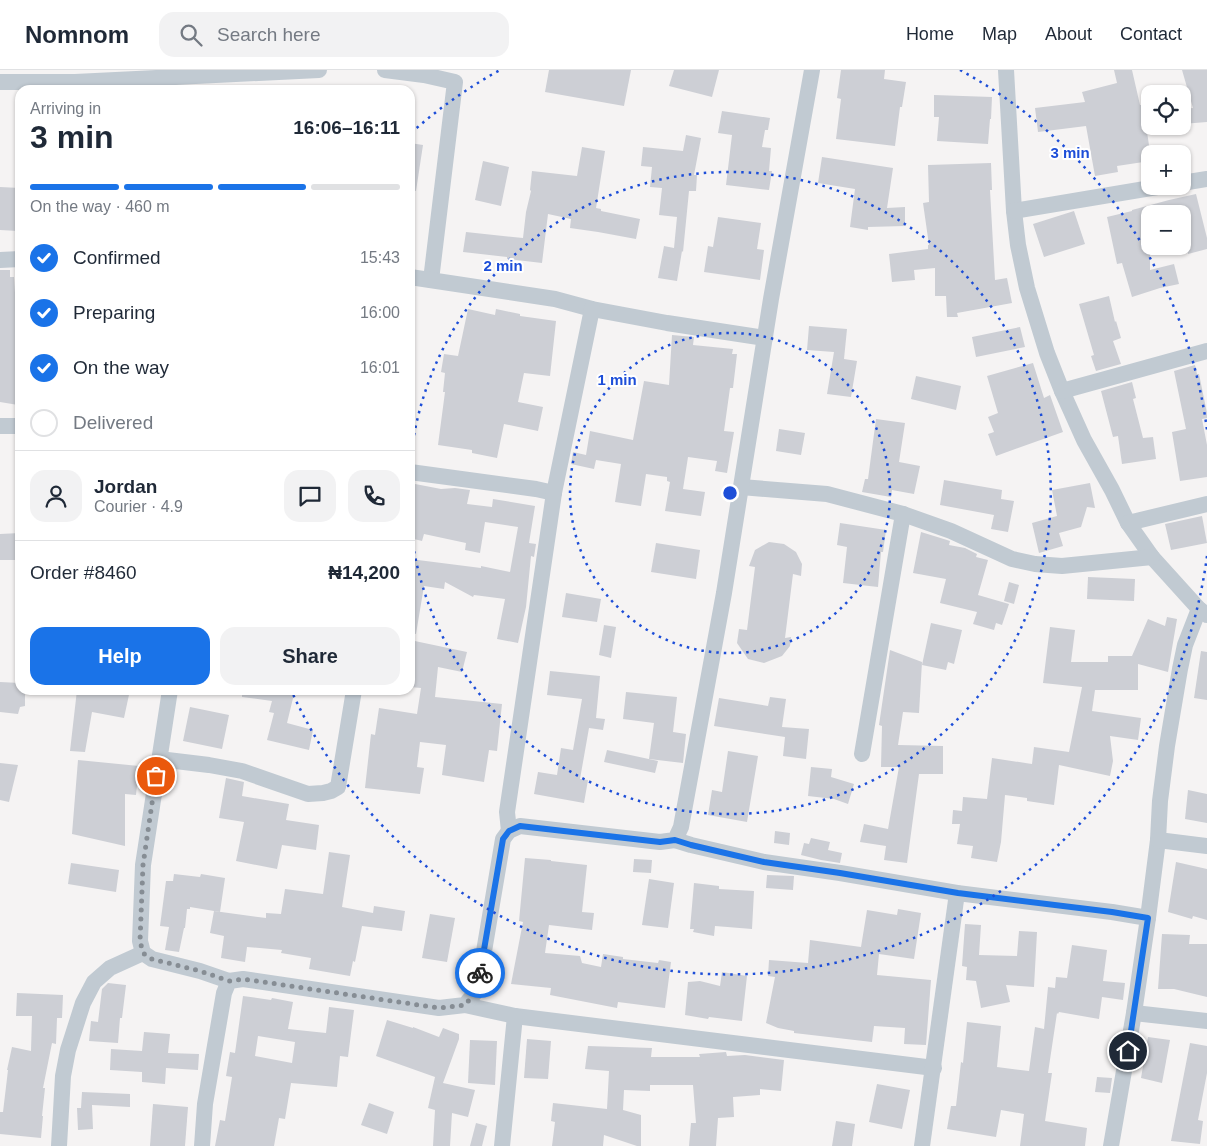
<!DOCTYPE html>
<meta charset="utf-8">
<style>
:root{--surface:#fff;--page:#f2f2f3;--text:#1f2937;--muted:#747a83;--line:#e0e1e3;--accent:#1a73e8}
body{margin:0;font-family:Helvetica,sans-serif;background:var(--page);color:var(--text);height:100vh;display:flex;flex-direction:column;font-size:19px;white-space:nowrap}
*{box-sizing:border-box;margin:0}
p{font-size:16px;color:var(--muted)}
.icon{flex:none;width:28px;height:28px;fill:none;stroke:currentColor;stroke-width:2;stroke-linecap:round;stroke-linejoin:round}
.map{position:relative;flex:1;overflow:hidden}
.panel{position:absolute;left:15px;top:15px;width:400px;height:610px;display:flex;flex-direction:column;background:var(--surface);border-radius:15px;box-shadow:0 1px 4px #0004}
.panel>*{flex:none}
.buttons{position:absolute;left:1141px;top:15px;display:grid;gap:10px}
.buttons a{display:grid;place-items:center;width:50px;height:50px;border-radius:10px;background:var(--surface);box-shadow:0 1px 4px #0004;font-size:25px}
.pin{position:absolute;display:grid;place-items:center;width:42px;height:42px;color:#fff;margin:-21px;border:2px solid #fff;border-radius:50%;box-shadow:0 1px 5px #0007}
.courier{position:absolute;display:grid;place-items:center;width:50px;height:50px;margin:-25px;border:4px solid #1a73e8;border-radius:50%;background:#fff;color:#222;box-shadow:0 1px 6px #0007}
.headline em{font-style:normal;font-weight:800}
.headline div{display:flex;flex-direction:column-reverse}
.headline{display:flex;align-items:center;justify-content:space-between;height:85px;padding:0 15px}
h1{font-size:32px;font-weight:800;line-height:38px}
.bar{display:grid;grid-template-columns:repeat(4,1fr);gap:8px 5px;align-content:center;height:60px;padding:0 15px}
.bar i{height:6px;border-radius:4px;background:var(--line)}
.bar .active{background:var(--accent)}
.bar p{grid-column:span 4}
.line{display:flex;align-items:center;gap:12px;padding:0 15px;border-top:1px solid var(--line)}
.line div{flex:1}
.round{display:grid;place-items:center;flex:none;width:52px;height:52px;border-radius:15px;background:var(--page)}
ol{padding:0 15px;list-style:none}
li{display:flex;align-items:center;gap:15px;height:55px}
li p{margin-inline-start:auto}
li .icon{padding:5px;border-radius:50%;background:var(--accent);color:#fff;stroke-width:4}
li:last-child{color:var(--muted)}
li i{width:28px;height:28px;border:2px solid var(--line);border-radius:50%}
.action{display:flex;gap:10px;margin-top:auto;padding:10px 15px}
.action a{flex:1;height:58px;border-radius:15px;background:var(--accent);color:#fff;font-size:20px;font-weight:800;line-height:58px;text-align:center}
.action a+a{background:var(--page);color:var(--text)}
header{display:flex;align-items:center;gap:30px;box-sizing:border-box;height:70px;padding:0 25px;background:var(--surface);border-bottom:1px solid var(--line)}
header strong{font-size:24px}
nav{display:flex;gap:28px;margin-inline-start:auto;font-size:18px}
.search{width:350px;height:45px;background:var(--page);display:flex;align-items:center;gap:12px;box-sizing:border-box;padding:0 18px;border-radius:15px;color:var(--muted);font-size:19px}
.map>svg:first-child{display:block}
</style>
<header>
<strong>Nomnom</strong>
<div class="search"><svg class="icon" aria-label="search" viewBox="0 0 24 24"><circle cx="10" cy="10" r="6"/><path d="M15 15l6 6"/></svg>Search here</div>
<nav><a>Home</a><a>Map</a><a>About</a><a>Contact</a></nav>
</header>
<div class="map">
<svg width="1207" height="1076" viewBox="0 0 1207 1076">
<rect width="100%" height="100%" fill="#f5f3f3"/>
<!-- building -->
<g fill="#cdcfd5" fill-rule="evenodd">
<polygon points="549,0 631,0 624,36 545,22"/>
<polygon points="674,0 719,0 712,27 669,16"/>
<polygon points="841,0 885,0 884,9 906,12 902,37 900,37 895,76 836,69 841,29 837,28"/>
<polygon points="1114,0 1132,0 1140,35 1143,35 1150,82 1150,91 1117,96 1118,102 1095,106 1086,56 1038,62 1035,38 1085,32 1082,22 1117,13"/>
<polygon points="1182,0 1207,0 1207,52 1182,54 1182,39 1193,38"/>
<polygon points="934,25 992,27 991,49 990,49 988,74 937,71 939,47 934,47"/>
<polygon points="722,41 770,48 768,60 765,60 762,77 771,78 769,101 772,101 769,120 726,115 732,65 718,63"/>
<polygon points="686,65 701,68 694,105 697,105 696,121 689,121 683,182 682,181 677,211 658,208 664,176 674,178 677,147 659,145 662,118 650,117 652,97 641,96 643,77 683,81"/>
<polygon points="410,73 423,75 416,121 410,120"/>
<polygon points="582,77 605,81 596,138 601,139 601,141 640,149 636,169 598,162 570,158 571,149 548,144 542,193 507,189 507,187 463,182 466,162 523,168 526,142 531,121 530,120 532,101 577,106"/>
<polygon points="822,87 893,98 887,138 905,137 905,156 868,157 868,160 850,157 855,119 818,113"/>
<polygon points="483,91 509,97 501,136 475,130"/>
<polygon points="991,93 992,120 990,120 995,210 1007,208 1012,233 957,243 958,247 947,247 946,226 935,226 935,198 914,200 915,210 892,212 889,184 928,179 928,175 929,175 923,133 929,132 928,95"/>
<polygon points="0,117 20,118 18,161 0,160"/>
<polygon points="1196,124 1207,168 1207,179 1188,184 1182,155 1182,144 1150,144 1150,200 1174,194 1179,214 1160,218 1132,227 1122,193 1117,194 1107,147 1132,141 1132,140 1169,130"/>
<polygon points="1074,141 1085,174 1044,187 1033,154"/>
<polygon points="718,147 761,153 757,179 764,180 760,210 704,202 708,176 713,177"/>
<polygon points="0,200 10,200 10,207 14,207 17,254 20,254 20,320 18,335 0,332"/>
<polygon points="1109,226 1115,252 1116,251 1121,268 1113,271 1121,294 1096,301 1091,286 1094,285 1079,234"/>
<polygon points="468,239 495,245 496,239 520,244 520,246 556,251 550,306 524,303 518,332 543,337 538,361 504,354 497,388 472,383 472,380 438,375 445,322 443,322 445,303 441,302 444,284 458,286"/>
<polygon points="809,256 847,259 844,289 857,291 851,327 827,324 834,282 807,280"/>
<polygon points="1020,257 1025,277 976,287 972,267"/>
<polygon points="672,265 694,267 693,275 733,279 732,284 737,284 733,318 730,318 724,361 734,362 727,403 715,401 717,391 688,387 683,419 705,422 701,446 665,441 670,412 667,411 667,407 646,404 641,436 615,432 621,394 596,390 594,399 571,394 573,382 586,385 590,361 633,370 644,311 669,315"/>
<polygon points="1033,293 1044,328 1050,325 1063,362 996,386 988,364 994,362 988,347 998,343 987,306"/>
<polygon points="1195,295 1197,304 1199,304 1207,343 1207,348 1202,349 1207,375 1207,407 1180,411 1172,362 1186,359 1174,301"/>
<polygon points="916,306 961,316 956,340 911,329"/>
<polygon points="1132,312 1136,328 1133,329 1143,368 1153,367 1156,389 1122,394 1118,366 1113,367 1101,321"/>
<polygon points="876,349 905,353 899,392 920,396 914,424 892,420 891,427 862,422 865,409 868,409"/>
<polygon points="779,359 805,363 801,385 776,381"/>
<polygon points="944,410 1002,420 1001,429 1014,431 1008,462 991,459 994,445 940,435"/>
<polygon points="410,413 441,419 455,418 470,420 467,434 492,437 493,429 535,436 529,473 536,474 534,487 531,486 526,537 518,573 497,569 505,529 474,525 473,527 445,512 444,519 424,516 416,564 410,563 410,489 481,498 481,496 510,502 518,457 485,452 480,483 465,480 466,473 424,464 422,471 410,468"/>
<polygon points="1090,413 1095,438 1087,437 1081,457 1059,463 1063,476 1039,483 1032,453 1057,446 1052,420"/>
<polygon points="1202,446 1207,473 1171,480 1165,454"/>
<polygon points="840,453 886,460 883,482 881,482 878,517 843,513 847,477 837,475"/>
<polygon points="921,462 947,470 950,471 949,475 965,478 977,484 976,487 988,490 978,525 1009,534 1002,555 996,553 994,560 973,554 977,542 940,533 946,509 913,503"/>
<polygon points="20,463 20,490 0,490 0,464"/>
<polygon points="769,472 784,474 796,482 802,494 801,506 793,504 785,568 791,567 790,576 782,586 764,593 748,589 737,573 739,559 747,560 755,497 749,496 755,480"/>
<polygon points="656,473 700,480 696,509 651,502"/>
<polygon points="1088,507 1135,509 1134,531 1087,529"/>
<polygon points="1009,512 1019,515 1014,534 1004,531"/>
<polygon points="566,523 601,529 597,552 562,547"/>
<polygon points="1167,547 1177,549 1168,602 1138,594 1138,620 1095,620 1092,641 1141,648 1138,670 1110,666 1113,691 1110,706 1059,695 1054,735 1027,731 1027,728 1005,725 1001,772 997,792 971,788 973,776 957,774 960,754 952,754 953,740 962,741 963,727 987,729 992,688 1032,694 1034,677 1069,682 1082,617 1043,613 1050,557 1075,560 1071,592 1108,592 1108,586 1132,586 1148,549 1165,556"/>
<polygon points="931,553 962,560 954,594 948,592 946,600 922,595"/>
<polygon points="604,555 616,557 611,588 599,585"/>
<polygon points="410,570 467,582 462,602 438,597 435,627 502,634 497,681 489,680 484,712 442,705 446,675 420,672 417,697 424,698 420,724 365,718 371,664 375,665 379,638 417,644 421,618 410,617"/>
<polygon points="890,580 922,592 919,643 903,642 898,675 943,676 943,704 919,704 907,793 884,790 886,776 860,772 864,754 888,759 899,697 881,697 882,656 879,655"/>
<polygon points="1201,581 1207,582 1207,630 1194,628"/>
<polygon points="550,601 600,606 596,648 605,649 603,660 589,658 580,709 588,710 584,733 534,724 538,702 557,705 561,678 573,680 582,629 547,625"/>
<polygon points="0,612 20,613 20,620 25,620 25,636 20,637 18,644 0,642"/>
<polygon points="77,620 130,620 124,648 92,642 85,682 70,681"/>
<polygon points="242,620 295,620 287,653 313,660 309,680 267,670 274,643 269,642 272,631 242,627"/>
<polygon points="626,622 677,627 673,662 686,664 683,693 649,689 654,653 623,649"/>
<polygon points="770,627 786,629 782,657 809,659 806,689 783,686 785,667 714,656 719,628 768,636"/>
<polygon points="190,637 229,645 222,679 183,671"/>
<polygon points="607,680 658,691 655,703 604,692"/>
<polygon points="728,681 758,686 747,752 708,745 712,720 722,722"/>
<polygon points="78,690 139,696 136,725 125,724 125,776 72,764"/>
<polygon points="0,693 18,695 9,732 0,730"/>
<polygon points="811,697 832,699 831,707 854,714 848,734 834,729 808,726"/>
<polygon points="226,708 244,712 242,726 289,734 286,750 319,755 316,780 282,775 277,799 236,791 244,752 219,748"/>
<polygon points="1188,720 1207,724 1207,753 1185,749"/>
<polygon points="775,761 790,763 789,775 774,773"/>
<polygon points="811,768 830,772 828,780 842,783 840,793 821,790 801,785 804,773 809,774"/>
<polygon points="329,782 350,785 342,837 373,843 374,836 405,841 402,861 362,856 355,892 353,891 350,906 309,899 311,888 281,883 282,880 247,877 245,892 221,888 224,866 210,863 214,841 266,848 266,843 281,844 285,819 323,824"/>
<polygon points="525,788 551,790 551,791 587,795 582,842 594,843 592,860 549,855 545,883 580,886 582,893 601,897 603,884 623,887 623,889 658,893 659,890 671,892 665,938 618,932 617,938 550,925 551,918 511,914 523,852 519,851"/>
<polygon points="634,789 652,790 651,803 633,802"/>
<polygon points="1176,792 1207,799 1207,850 1193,846 1192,849 1168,842"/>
<polygon points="71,793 119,800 116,822 68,814"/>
<polygon points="174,804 200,807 201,804 225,808 220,842 190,837 190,839 187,839 185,858 184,858 179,882 165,880 169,857 160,856 166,811 173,811"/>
<polygon points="767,805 794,806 793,820 766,818"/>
<polygon points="649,809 674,813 668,858 642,855"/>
<polygon points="694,813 719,816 719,819 754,821 752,859 715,856 714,866 693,862 694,859 690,859"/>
<polygon points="898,839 921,843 914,889 879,884 877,905 931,910 926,975 904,974 905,958 874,956 872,972 794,963 794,961 778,958 766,953 775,907 768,906 769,890 808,893 810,870 861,877 867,840 897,845"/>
<polygon points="430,844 455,848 447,892 422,888"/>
<polygon points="965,854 981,855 979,885 1017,886 1019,861 1037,862 1034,917 1006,915 1010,932 981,938 976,911 966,910 967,897 962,896"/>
<polygon points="1162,864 1190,865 1189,874 1207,874 1207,927 1174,919 1158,919"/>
<polygon points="1072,875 1107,880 1103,911 1125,913 1123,930 1102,927 1099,949 1059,942 1058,944 1057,943 1048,1003 1052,1003 1045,1051 1087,1058 1085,1076 1020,1076 1024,1044 1001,1040 996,1067 947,1059 951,1036 956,1036 961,992 963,993 967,952 1001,956 997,997 1029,1001 1035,957 1044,959 1048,917 1055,918 1056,907 1067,908"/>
<polygon points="722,902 747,906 742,951 709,947 708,949 685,945 688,912 700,911 720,916"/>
<polygon points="108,913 126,915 122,948 120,948 118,973 89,971 91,951 98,952 102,919"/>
<polygon points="17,923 63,925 62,948 57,948 56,974 52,973 43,1018 45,1018 42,1046 43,1046 41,1068 0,1064 0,1042 3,1042 8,1000 7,1000 12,977 31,981 32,946 16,946"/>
<path d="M243 926 271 930 272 928 293 932 288 959 326 963 329 937 354 940 348 987 340 986 337 1017 291 1013 285 1049 279 1048 274 1076H215L220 1050 225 1051 232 1007 226 1006 230 982 235 983ZM258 966 295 972 292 993 255 986Z"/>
<polygon points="387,950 413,958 413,957 439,967 443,958 459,964 459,969 443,1013 475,1020 468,1047 452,1043 450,1076 433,1076 435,1040 428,1038 435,1007 376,986"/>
<polygon points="144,962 170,964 168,983 199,984 198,1000 166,998 165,1014 142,1012 142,1002 110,1000 111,979 142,981"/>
<polygon points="1148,967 1170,970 1162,1013 1141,1008"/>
<polygon points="527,969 551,971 548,1009 524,1008"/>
<polygon points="470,970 497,971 495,1015 468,1013"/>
<polygon points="1190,973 1207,976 1207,1003 1198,1050 1203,1051 1200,1074 1171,1071"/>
<polygon points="588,976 652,978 651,987 700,987 699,984 726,982 727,986 745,985 784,990 781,1021 760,1019 760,1025 733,1027 734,1047 718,1048 716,1076 689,1076 691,1053 696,1053 693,1015 650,1015 650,1021 624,1020 623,1040 641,1045 641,1076 637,1076 604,1065 603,1076 552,1076 555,1052 551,1051 553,1033 607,1039 609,1001 585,999"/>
<polygon points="1097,1007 1112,1008 1110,1023 1095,1022"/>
<polygon points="877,1014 910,1020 902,1059 869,1052"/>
<polygon points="82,1022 130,1024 130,1037 92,1035 93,1059 78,1060 77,1038 81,1038"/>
<polygon points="369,1033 394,1042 387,1064 361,1055"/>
<polygon points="153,1034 188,1037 185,1076 150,1076"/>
<polygon points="836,1051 855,1054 852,1076 832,1076"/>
<polygon points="476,1053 487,1056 482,1076 470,1076"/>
</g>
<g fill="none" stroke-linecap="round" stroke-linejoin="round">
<!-- minor -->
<g stroke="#c1cad2" stroke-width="16">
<polyline points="385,0 424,5 455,12 431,210"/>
<polyline points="1006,0 1014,141 1018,175 1027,218 1047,283 1062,321 1084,370 1112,420 1128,453 1152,487 1199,539 1207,545"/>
<polyline points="0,12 75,12 319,0"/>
<polyline points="1182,113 1207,109"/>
<polyline points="1014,141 1163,116"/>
<polyline points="0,190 20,189"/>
<polyline points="410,207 555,229 592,239 667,253 765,268"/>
<polyline points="1062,321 1207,281"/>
<polyline points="0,356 20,356"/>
<polyline points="410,402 536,419 554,423"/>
<polyline points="741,417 827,424 903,444 951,461 1012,489 1035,494 1062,496 1152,487"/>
<polyline points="1128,453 1207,434"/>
<polyline points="170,620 143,795 140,871 143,883 152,889 200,901 229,911"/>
<polyline points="862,684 903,444"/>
<polyline points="159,689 209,695 242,701 308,724 323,723 331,721 338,717 354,620"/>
<polyline points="509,761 507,742 554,423 592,239"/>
<polyline points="675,770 691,775 764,792 840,803 957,823 1112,842 1148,848 1158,770 1160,731 1167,676 1180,599 1185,575 1199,539"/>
<polyline points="1158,770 1207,776"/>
<polyline points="465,935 515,946 934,998"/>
<polyline points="1134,943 1207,951"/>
<polyline points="59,1076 63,1006 68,980 83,933 94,912 110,898 143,883"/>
<polyline points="202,1076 205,1034 224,923 229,911 243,909 439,938 465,935 474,924 480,905 503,769 509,761 520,756 660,772 675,770 681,757 724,523 771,229 812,0"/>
<polyline points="502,1076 515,946"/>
<polyline points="922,1076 957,823"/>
<polyline points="1111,1076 1134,943 1148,848"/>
</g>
</g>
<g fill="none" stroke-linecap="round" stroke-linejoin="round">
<!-- done -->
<polyline stroke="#868d94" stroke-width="5" stroke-dasharray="0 9" points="156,706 143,795 140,871 143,883 152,889 200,901 229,911 243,909 439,938 465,935 474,924 480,903"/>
<!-- route -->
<polyline stroke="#1a73e8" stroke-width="6" points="480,903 503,769 509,761 520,756 660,772 675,770 691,775 764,792 840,803 958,823 1112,842 1148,848 1128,981"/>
</g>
<!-- distance rings -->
<g fill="none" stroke="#1d4ed8" stroke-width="2.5" stroke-dasharray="2.5 5">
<circle cx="730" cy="423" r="160"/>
<path d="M410 395A321 321 0 1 1 410 451"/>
<path d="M1207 486A481 481 0 0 1 292 622M411 63A481 481 0 0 1 500 0M960 0A481 481 0 0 1 1207 360"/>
</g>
<circle cx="730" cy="423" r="8" fill="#1d4ed8" stroke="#fff" stroke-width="2.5"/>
<g font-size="15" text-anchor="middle" font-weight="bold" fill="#1d4ed8" stroke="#fff" stroke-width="4" stroke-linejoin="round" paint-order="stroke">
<text x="1070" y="88">3 min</text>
<text x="503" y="201">2 min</text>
<text x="617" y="315">1 min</text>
</g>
</svg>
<div class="buttons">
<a><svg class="icon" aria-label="locate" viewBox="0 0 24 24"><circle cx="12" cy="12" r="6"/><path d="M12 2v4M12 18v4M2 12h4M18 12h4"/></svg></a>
<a>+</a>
<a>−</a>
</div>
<div class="pin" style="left:156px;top:706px;background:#ea580c"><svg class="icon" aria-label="bag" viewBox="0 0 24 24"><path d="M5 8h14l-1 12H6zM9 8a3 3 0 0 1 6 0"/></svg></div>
<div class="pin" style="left:1128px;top:981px;background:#1f2937"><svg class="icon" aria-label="home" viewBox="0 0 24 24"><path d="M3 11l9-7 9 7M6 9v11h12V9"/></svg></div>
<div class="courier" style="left:480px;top:903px"><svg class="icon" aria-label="bike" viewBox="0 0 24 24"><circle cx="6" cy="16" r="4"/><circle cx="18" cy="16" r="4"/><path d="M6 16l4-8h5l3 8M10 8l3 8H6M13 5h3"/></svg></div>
<section class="panel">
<div class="headline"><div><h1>3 min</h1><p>Arriving in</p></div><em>16:06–16:11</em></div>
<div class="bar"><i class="active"></i><i class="active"></i><i class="active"></i><i></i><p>On the way · 460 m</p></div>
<ol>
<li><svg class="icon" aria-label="check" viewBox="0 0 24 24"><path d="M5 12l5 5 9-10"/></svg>Confirmed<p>15:43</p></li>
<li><svg class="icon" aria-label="check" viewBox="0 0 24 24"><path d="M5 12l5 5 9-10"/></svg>Preparing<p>16:00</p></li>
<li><svg class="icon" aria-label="check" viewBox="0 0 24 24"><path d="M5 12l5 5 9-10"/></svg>On the way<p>16:01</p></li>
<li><i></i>Delivered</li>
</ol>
<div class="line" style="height:90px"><a class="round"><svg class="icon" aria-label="person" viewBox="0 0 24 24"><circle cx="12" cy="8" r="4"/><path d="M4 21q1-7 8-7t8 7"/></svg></a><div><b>Jordan</b><p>Courier · 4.9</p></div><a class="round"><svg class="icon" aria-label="chat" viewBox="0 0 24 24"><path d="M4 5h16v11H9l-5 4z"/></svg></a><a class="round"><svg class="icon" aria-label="phone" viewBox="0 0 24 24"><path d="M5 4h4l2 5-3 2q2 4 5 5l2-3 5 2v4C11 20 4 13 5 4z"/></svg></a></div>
<div class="line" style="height:65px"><div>Order #8460</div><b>₦14,200</b></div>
<div class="action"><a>Help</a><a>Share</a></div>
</section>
</div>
